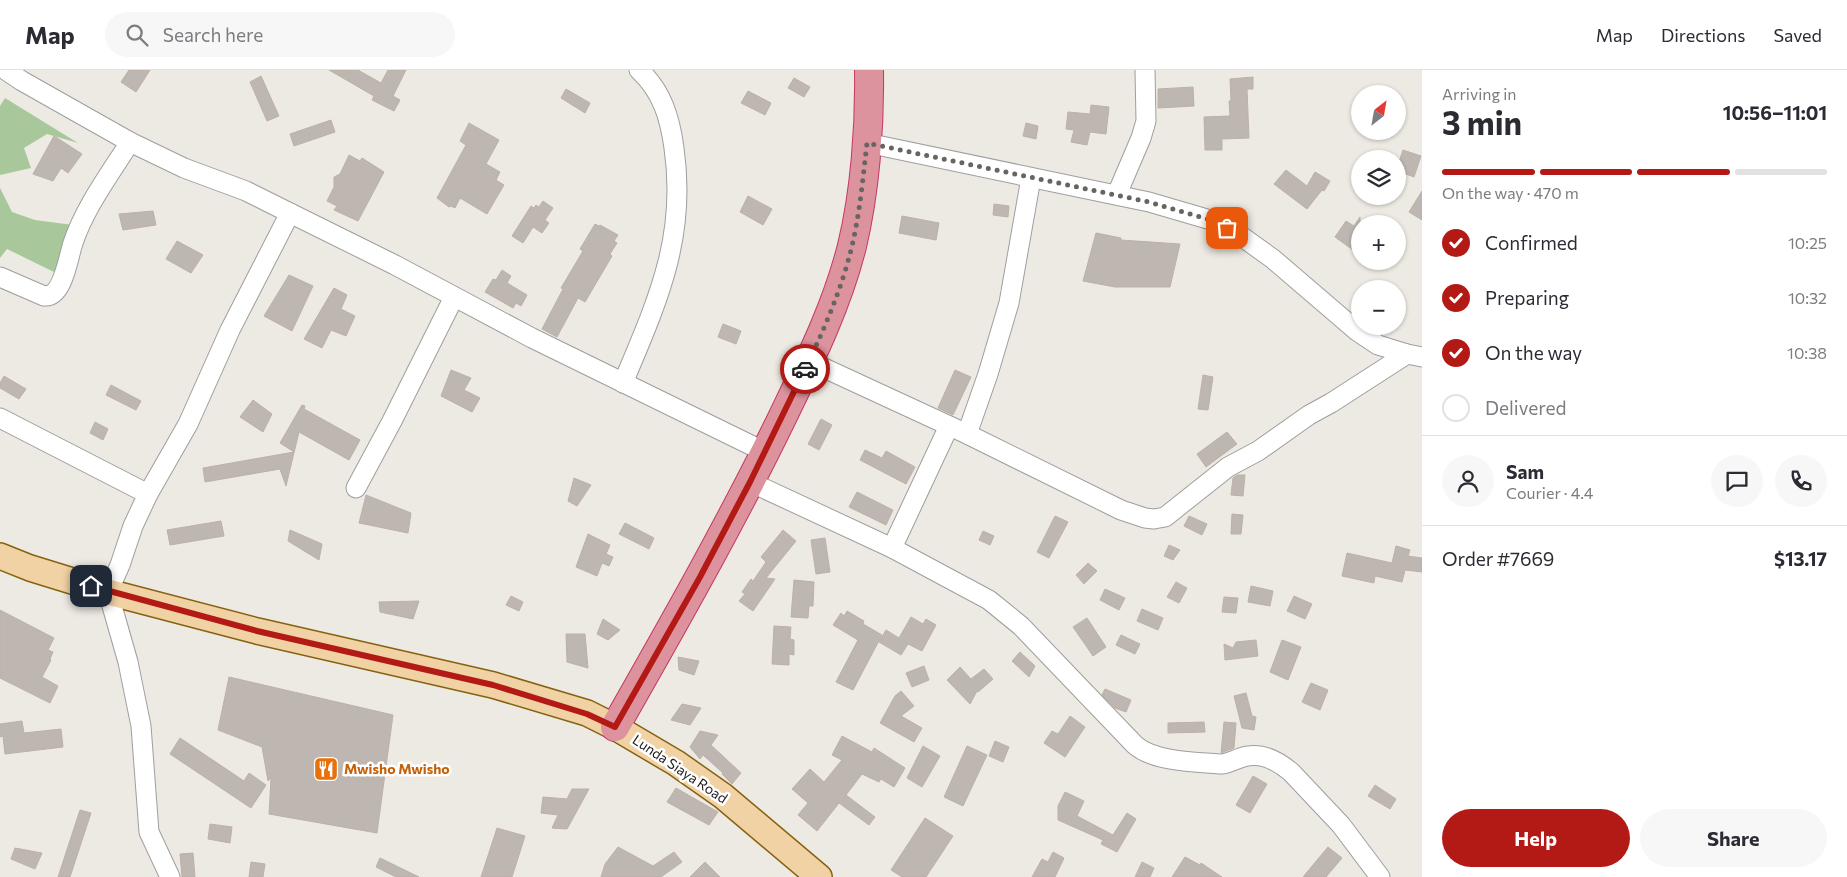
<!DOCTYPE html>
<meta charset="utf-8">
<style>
:root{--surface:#fff;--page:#f7f7f7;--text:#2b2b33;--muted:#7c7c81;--line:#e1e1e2;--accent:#b41a15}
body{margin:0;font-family:Commissioner,sans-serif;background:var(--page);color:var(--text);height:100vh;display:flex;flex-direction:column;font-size:19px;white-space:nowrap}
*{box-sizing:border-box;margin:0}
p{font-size:16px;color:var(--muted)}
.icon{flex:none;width:28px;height:28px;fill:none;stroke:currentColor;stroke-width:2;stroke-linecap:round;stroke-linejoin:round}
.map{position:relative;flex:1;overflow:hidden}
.details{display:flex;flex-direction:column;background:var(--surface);width:425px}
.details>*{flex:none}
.needle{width:32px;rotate:31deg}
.controls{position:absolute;left:1351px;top:15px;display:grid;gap:10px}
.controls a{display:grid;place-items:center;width:55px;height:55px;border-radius:50%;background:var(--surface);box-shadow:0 1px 4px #0004;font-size:25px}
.pin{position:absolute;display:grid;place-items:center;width:42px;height:42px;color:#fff;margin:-21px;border-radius:10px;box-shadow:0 2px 8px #0006}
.courier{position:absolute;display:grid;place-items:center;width:50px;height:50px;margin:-25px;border:4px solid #b41a15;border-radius:50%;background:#fff;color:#222;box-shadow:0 1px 6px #0007}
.head em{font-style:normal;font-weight:700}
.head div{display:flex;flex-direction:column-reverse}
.head{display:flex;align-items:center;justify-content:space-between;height:85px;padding:0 20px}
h1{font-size:32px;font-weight:700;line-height:38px}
.bar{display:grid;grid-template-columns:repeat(4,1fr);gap:8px 5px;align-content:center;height:60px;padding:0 20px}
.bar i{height:6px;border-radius:4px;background:var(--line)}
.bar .current{background:var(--accent)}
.bar p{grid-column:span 4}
.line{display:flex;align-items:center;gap:12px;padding:0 20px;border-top:1px solid var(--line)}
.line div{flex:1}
.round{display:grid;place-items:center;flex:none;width:52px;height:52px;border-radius:26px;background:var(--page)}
ol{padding:0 20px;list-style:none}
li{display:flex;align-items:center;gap:15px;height:55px}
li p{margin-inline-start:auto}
li .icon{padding:5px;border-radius:50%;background:var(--accent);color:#fff;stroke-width:4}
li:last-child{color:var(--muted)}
li i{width:28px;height:28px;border:2px solid var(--line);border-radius:50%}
.cta{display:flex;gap:10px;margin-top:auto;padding:10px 20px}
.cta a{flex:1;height:58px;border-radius:30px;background:var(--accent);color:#fff;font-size:20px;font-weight:700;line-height:58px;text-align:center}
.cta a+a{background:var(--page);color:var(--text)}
header{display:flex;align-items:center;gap:30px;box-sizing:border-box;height:70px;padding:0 25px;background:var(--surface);border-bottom:1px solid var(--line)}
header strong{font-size:24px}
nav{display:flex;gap:28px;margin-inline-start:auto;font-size:18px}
.search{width:350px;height:45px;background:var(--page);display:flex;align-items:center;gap:12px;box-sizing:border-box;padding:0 18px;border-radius:28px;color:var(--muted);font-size:19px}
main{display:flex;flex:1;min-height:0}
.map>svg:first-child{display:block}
</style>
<header>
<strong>Map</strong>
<div class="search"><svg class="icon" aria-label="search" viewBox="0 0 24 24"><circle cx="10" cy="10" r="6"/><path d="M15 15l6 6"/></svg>Search here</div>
<nav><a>Map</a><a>Directions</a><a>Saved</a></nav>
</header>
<main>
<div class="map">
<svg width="1422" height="807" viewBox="0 0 1422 807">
<rect width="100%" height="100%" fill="#edeae3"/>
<!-- forest -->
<g fill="#a8c89c">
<polygon points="5,28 78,73 47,64 24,78 31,98 0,105 0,36"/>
<polygon points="0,118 12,142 35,150 73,155 54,202 7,179 0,188"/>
</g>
<!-- building -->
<g fill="#bdb6b1" stroke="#bdb1a7">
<polygon points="129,0 150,0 136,22 121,12"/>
<polygon points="329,0 358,0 381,13 388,0 406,0 393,26 400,30 394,41 372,30 374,26"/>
<polygon points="261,6 279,46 267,51 250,12"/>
<polygon points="1253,7 1253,19 1247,19 1249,68 1222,69 1222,80 1205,80 1204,47 1230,46 1229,31 1231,31 1230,9"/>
<polygon points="794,8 810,17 804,27 788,18"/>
<polygon points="1193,17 1194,36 1158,38 1158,19"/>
<polygon points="566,19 590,33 585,43 561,28"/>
<polygon points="748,21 771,33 765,45 741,33"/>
<polygon points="1091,35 1109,37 1106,64 1090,62 1087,75 1071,72 1074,60 1066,59 1068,42 1090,44"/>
<polygon points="331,50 335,62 294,76 290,64"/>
<polygon points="469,53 499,70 486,94 500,102 496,110 504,115 487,144 460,128 455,138 451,136 449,137 437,128 466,75 460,71"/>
<polygon points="1026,53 1038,56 1036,69 1023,66"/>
<polygon points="54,66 82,84 68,103 61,98 53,111 33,104"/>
<polygon points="1403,80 1421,86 1414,107 1398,101 1398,95"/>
<polygon points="349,85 360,91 362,88 384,102 358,151 334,140 337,136 327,131 334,117 334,107 340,104"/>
<polygon points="1286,100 1307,116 1315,102 1330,111 1324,121 1322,120 1307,139 1274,114"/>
<polygon points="1422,121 1422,150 1409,142"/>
<polygon points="748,126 772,139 763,155 740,142"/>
<polygon points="543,131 553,138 545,150 549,153 542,163 533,157 523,173 512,166 531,136 534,138 536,135 539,137"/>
<polygon points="994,134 1009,136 1008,147 993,145"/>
<polygon points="153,141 156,155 123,160 119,144"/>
<polygon points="902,146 939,153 936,170 899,163"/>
<polygon points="1360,147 1360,185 1335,167 1346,151 1354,156"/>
<polygon points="595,154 599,156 600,155 618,165 614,171 617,173 610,184 612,186 585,232 578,228 557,267 542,259 563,219 561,218 583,181 580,179"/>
<polygon points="1096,163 1121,168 1121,170 1180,174 1170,217 1115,217 1083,211"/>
<polygon points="177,171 203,185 191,203 166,189"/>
<polygon points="502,200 511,206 507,213 527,225 521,236 516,233 513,238 485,222 493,209 496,210"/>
<polygon points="289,205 313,216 292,261 264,246"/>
<polygon points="334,218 347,225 341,239 355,246 346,266 331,260 322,278 304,269"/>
<polygon points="723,254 741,261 736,274 718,267"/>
<polygon points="451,300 471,308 464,320 480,328 472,342 441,326"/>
<polygon points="955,300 971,307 953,345 938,338"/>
<polygon points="1203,305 1213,307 1208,340 1198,339"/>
<polygon points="4,306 26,319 19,329 0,318 0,313"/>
<polygon points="111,315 141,331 136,340 106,325"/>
<polygon points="253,330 272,344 263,362 240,347"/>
<polygon points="302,335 305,336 304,339 360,370 349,390 299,362 286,416 280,399 205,412 203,398 294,382 280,373"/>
<polygon points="821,349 832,355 819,380 808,374"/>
<polygon points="95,352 108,359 103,370 90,363"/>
<polygon points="1227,362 1237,374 1206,397 1197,384"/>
<polygon points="865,380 882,388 886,381 915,397 906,414 860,390"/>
<polygon points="1237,405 1245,405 1243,426 1231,425 1233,408"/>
<polygon points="574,408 591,415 577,436 568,431"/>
<polygon points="857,422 893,440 886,455 849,437"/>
<polygon points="366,425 411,443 408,463 359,453"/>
<polygon points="1232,444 1243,445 1241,464 1231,464"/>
<polygon points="1055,446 1068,452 1049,488 1037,482"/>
<polygon points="1189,446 1207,454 1202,465 1184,456"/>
<polygon points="221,451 224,466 170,475 167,460"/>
<polygon points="625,453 654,468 649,479 619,464"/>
<polygon points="290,460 322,474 319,490 288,471"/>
<polygon points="783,460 796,471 766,508 775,509 753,541 739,531 745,524 742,522 751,509 753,511 766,492 761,487"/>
<polygon points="983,461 994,466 990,475 979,470"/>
<polygon points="588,464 610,475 606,484 613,487 609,496 602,493 597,506 576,497"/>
<polygon points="825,468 830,502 816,504 811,470"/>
<polygon points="1169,475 1180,480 1173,490 1164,486"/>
<polygon points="1396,476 1410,480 1408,486 1422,488 1422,502 1405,500 1402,512 1375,506 1374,513 1342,506 1347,483 1392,493"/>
<polygon points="1088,493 1097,501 1084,514 1076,505"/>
<polygon points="794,510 814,512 813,536 809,536 808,548 791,547"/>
<polygon points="1176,512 1187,518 1179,533 1167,527"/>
<polygon points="1251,516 1273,521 1270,536 1248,532"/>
<polygon points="1105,519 1125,528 1119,540 1100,530"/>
<polygon points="511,526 523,532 519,541 506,535"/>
<polygon points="1294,526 1312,534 1305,549 1287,541"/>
<polygon points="1224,527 1238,528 1236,543 1222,542"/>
<polygon points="419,531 413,549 380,542 379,532"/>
<polygon points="1142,539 1163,548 1158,560 1137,551"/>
<polygon points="0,540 54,568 48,580 53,582 50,589 51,590 42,607 58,616 50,633 0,608"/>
<polygon points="847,541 864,551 863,554 882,565 853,620 836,612 858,570 833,555 841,543 844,546"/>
<polygon points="911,547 923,554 926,549 936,555 922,581 908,574 901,585 879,572 886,560 899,568"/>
<polygon points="1087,548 1106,577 1093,586 1073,557"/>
<polygon points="603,549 620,560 608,570 597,564"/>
<polygon points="774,556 791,557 790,569 794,570 794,585 789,584 789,595 772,594"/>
<polygon points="566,564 585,564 588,598 567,592"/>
<polygon points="1121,565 1140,574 1135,584 1116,575"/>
<polygon points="1256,570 1258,586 1225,590 1224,574 1233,578 1236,572"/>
<polygon points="1282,570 1301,577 1288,610 1270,602"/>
<polygon points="1020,582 1035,596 1029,607 1012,591"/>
<polygon points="678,587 699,591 694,605 679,600"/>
<polygon points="924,596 929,610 912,617 906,603"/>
<polygon points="960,597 971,609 984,599 993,609 978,622 977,621 970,634 947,610"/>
<polygon points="229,607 393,645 377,763 269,744 271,708 268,711 262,677 218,660"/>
<polygon points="1311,613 1328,620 1320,640 1302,632"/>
<polygon points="1105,619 1131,630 1126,642 1115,638 1102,625"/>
<polygon points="901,621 914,636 901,646 922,658 914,672 880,653 895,626"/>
<polygon points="1246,623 1252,646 1256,647 1254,660 1242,658 1234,626"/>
<polygon points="682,634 701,638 690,655 671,650"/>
<polygon points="1070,646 1085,657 1065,687 1044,673 1052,661 1058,664"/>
<polygon points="22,651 24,663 61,659 63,677 5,684 3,666 0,667 0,654"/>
<polygon points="1204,652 1205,662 1168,663 1168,653"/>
<polygon points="1224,652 1236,653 1234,678 1221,683"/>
<polygon points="700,661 718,665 711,675 741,703 732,714 722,704 723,703 703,685 700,689 690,677"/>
<polygon points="842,666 872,682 874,678 905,698 894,717 881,709 879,712 862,704 846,725 875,747 869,755 839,733 817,761 798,745 808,733 792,719 810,699 824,712 842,690 832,685"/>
<polygon points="180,668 244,711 249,703 266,715 251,738 170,684"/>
<polygon points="995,671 1009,677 1003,692 989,686"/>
<polygon points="923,676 940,686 922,717 907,708"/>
<polygon points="967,676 987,685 963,736 944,727"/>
<polygon points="1253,706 1267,714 1250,743 1236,735"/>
<polygon points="1375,715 1396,729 1390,739 1368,726"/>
<polygon points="676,718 718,742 709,755 667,732"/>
<polygon points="572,719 589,719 567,759 552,758 558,745 541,743 543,727 567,729"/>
<polygon points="1065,722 1084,731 1077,746 1113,765 1127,743 1136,749 1117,782 1101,774 1103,770 1058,750 1058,736"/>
<polygon points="80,740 91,743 70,807 58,807"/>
<polygon points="925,748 953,766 926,807 902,807 891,800"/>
<polygon points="210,754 232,757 230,773 208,769"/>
<polygon points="497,758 525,766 512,807 481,807"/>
<polygon points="618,777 653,796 674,782 682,792 661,807 601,807 605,794"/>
<polygon points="1328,777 1342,788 1326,807 1303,807"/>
<polygon points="15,778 42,783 35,799 11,789"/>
<polygon points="1053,782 1064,788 1055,807 1032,807 1042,789 1048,792"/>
<polygon points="193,783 195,807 182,807 180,784"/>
<polygon points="1185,787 1200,795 1201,793 1222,807 1172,807"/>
<polygon points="380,788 419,807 396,807 376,797"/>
<polygon points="251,792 265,794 263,807 249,807"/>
<polygon points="705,792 720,807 690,807"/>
<polygon points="1142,792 1154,798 1150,807 1135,807"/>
</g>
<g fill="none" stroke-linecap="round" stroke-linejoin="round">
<defs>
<g id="minor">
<polyline points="7,1 22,11 130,72 184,98 246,121 290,143 395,195 532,268 765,382"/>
<polyline points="867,73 1149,132 1214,151 1241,166 1273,189 1357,261 1378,275 1407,284 1422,287"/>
<polyline points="1117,124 1141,68 1146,51 1145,0"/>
<path d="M0 207 44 226C63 228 68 188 73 173 85 137 110 104 130 72"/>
<polyline points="809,291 967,364 1121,440 1145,448 1154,449 1165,447 1228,397 1258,381 1309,345 1331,333 1407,284"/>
<path d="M623 313C657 232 687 168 674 78 670 48 662 21 639 0"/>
<polyline points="0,348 148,424"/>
<polyline points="967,364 988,304 1009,233 1031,108"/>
<path d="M750 412 892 478 989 530 1021 556 1135 675C1154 692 1197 692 1222 694 1231 693 1239 687 1248 686 1264 683 1279 692 1291 702L1341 755 1380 807"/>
<polyline points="356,418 392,351 454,227"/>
<polyline points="892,478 949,356"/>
<polyline points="170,807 149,762 141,656 128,592 108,522 120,495 133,456 148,424 188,354 230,260 290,143"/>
</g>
<polyline id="major" points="0,486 30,498 108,522 257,561 493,615 587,643 615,657 676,693 723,726 819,807"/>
<path id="highway" d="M615 657C673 555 731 453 782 348 809 292 837 236 852 176 865 122 870 56 869 0"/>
</defs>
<!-- minor casing -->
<use href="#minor" stroke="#9e9e9e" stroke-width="21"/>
<!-- major casing -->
<use href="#major" stroke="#866210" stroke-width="28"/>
<!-- highway casing -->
<use href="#highway" stroke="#c53663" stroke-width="30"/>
<!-- minor -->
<use href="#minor" stroke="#fff" stroke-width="19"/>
<!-- major -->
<use href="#major" stroke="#f1d2a4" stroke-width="25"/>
<!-- highway -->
<use href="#highway" stroke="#dc939e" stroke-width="28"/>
</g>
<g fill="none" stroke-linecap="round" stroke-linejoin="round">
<!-- done -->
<path stroke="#666562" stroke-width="5" stroke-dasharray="0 9" d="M805 299C824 260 842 218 852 176 860 142 863 107 867 73L1149 132 1214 151 1227 158"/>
<!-- route -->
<polyline stroke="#b41a15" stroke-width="6" points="91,516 257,561 493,615 587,644 615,657 700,507 750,412 805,299"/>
</g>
<!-- icons -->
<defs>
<symbol id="restaurant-square" viewBox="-11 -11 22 22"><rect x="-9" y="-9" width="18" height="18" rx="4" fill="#e8710a" stroke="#fff"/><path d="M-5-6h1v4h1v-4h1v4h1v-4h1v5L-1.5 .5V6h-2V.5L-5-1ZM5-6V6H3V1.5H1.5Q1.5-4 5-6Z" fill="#fff"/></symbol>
</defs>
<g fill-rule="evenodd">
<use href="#restaurant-square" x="312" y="685" width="28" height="28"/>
</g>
<g text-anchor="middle" stroke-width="5" stroke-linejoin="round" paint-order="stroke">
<!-- food labels -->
<g font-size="14" font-weight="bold" fill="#c56008" stroke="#fff" text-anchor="start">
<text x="344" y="704">Mwisho Mwisho</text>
</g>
<!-- street labels -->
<g font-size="14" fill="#1d1d1d" stroke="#fff">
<text transform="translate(680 699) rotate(34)" y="5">Lunda Siaya Road</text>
</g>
</g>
</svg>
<div class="controls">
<a><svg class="needle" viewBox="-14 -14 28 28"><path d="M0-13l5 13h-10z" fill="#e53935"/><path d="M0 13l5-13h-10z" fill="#7c7c81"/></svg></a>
<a><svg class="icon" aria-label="layers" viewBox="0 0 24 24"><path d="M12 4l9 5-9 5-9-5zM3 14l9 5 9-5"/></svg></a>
<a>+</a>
<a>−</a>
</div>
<div class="pin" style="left:1227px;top:158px;background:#ea580c"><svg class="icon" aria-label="bag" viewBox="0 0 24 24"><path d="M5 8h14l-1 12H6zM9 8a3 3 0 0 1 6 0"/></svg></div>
<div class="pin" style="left:91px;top:516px;background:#1f2937"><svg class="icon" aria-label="home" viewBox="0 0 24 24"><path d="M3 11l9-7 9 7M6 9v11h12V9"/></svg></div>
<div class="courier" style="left:805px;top:299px"><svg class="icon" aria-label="car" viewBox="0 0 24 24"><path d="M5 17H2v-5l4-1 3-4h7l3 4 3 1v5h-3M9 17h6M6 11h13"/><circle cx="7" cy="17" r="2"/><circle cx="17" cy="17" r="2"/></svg></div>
</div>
<section class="details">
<div class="head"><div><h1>3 min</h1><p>Arriving in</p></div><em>10:56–11:01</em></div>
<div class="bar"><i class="current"></i><i class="current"></i><i class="current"></i><i></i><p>On the way · 470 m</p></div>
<ol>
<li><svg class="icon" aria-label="check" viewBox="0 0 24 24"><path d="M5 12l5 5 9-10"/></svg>Confirmed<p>10:25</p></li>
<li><svg class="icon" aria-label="check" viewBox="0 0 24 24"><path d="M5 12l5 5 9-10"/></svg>Preparing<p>10:32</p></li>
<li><svg class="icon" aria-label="check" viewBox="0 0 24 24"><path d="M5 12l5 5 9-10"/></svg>On the way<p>10:38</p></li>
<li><i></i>Delivered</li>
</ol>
<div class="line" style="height:90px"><a class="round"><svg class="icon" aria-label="person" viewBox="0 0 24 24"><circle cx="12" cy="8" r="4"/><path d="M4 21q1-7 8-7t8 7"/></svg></a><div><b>Sam</b><p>Courier · 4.4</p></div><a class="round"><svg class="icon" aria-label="chat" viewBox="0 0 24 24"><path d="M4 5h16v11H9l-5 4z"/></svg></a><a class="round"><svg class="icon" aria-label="phone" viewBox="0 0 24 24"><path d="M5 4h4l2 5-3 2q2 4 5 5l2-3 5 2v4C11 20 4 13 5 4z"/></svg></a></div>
<div class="line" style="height:65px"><div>Order #7669</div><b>$13.17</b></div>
<div class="cta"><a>Help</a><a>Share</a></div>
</section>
</main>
